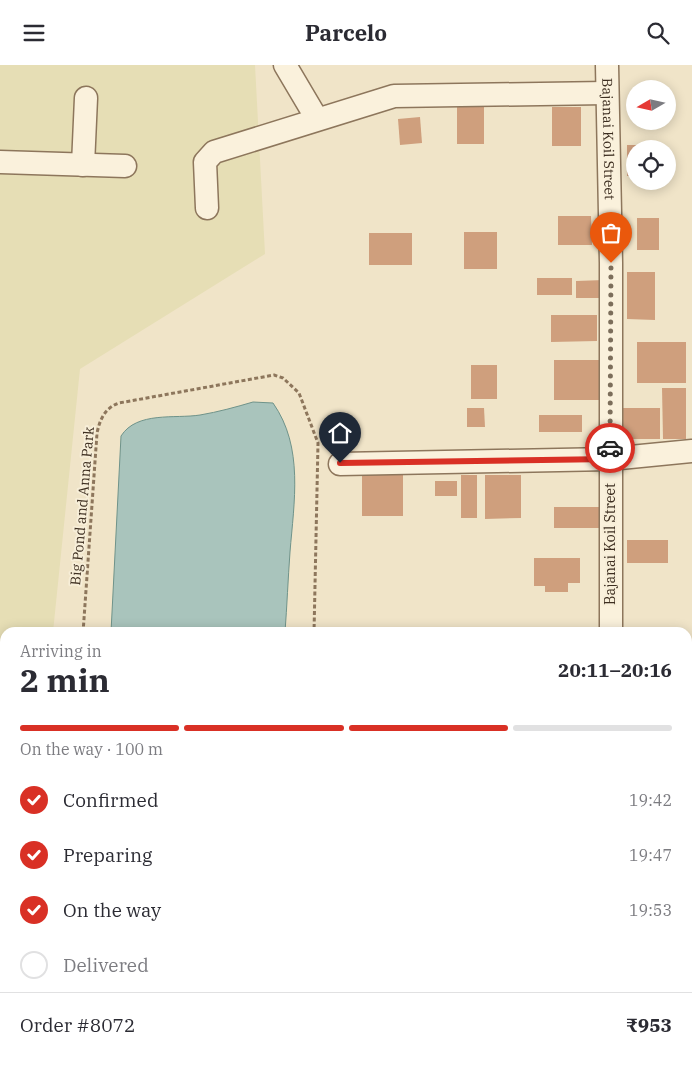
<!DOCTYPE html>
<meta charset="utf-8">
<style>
:root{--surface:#fff;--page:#f7f7f7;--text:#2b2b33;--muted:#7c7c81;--line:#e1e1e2;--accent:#d93025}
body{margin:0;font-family:"IBM Plex Serif",serif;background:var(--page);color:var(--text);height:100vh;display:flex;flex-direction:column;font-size:19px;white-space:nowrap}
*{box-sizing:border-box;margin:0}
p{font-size:16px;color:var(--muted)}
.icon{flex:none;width:28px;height:28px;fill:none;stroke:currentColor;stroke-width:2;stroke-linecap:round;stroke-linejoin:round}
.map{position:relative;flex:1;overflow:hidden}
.details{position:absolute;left:0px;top:562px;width:692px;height:441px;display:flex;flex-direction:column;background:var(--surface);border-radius:15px 15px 0 0;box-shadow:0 2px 12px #0003}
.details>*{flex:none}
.needle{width:32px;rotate:261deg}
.fabs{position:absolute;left:626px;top:15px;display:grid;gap:10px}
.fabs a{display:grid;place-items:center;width:50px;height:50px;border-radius:50%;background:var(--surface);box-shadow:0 2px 12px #0003;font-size:25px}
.pin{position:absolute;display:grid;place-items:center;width:42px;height:42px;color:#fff;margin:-51px -21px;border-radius:50% 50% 50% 0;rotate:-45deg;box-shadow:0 0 5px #0007}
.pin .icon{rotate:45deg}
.courier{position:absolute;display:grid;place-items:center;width:50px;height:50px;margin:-25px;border:4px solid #d93025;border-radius:50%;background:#fff;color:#222;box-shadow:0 1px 6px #0007}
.summary em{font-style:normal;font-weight:800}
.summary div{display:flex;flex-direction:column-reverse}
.summary{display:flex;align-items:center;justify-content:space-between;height:85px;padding:0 20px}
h1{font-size:32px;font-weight:800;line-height:38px}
.bar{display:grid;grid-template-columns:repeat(4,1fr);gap:8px 5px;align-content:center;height:60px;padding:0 20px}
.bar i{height:6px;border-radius:4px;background:var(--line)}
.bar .active{background:var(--accent)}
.bar p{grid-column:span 4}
.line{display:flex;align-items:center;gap:12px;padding:0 20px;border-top:1px solid var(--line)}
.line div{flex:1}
ol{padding:0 20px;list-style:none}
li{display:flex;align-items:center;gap:15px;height:55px}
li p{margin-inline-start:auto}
li .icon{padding:5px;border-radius:50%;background:var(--accent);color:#fff;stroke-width:4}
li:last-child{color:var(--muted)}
li i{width:28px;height:28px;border:2px solid var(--line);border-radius:50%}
header{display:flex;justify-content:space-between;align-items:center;height:65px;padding:0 20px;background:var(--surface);font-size:22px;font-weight:800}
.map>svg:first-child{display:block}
</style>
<header><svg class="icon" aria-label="menu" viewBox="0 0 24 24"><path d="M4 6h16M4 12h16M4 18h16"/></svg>Parcelo<svg class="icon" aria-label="search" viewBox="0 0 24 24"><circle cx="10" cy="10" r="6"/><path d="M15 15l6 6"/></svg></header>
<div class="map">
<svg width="692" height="1003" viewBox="0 0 692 1003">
<rect width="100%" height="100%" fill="#f0e4c8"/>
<!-- farmland -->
<polygon fill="#e6deb5" points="0,0 255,0 265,189 80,304 53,567 5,568 5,652 0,653"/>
<!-- water -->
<path fill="#a9c4bc" stroke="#6f938a" d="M253 337 273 338C304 382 294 437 290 487 288 514 287 541 285 567H111L121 371C137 346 175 354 200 350 218 347 236 342 253 337Z"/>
<!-- building -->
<g fill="#cf9f7d">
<rect x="457" y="42" width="27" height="37"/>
<rect x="552" y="42" width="29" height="39"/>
<polygon points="420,52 422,78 400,80 398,54"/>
<polygon points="627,80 655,80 655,84 635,84 635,111 627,111"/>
<polygon points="558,151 591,151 592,180 558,180"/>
<rect x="637" y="153" width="22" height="32"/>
<rect x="464" y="167" width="33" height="37"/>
<rect x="369" y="168" width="43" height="32"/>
<polygon points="627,207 655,207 655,255 627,254"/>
<rect x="537" y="213" width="35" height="17"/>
<polygon points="604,215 604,233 576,233 576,216"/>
<polygon points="551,250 597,250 597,276 551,277"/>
<rect x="637" y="277" width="49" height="41"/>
<rect x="554" y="295" width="53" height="40"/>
<rect x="471" y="300" width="26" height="34"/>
<polygon points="662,323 686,323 686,374 663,374"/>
<polygon points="467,343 484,343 485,362 467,362"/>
<rect x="621" y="343" width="39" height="31"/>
<rect x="539" y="350" width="43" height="17"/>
<rect x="362" y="401" width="41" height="50"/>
<rect x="461" y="410" width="16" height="43"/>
<polygon points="485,410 521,410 521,453 485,454"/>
<rect x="435" y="416" width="22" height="15"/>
<rect x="554" y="442" width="48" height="21"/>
<rect x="627" y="475" width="41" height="23"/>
<polygon points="534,493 580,493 580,518 568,518 568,527 545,527 545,521 534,521"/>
<rect x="688" y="584" width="4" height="23"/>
<rect x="690" y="683" width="2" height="30"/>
<polygon points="5,852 5,888 0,889 0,854"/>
<rect x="524" y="999" width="31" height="4"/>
<rect x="584" y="999" width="28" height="4"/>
<polygon points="308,1000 308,1003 269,1003 269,1001"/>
</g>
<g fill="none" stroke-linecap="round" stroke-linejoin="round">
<defs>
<g id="street">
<polyline points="285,0 317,54"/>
<path id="s1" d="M607 0 611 198V568"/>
<polyline points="0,97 125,101"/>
<polyline points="83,100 86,33"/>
<polyline points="207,143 205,97 214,87 394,31 606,28"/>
<polyline points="340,399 610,394 692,386"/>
<polyline points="688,857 692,857"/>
<polyline points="0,935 5,950"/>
<polyline points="12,999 12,1003"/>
<polyline points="251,1003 251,999"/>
<polyline points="509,1003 509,999"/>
</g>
<g id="secondary">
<polyline points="688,720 692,721"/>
<polyline points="0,928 5,920"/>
</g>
</defs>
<!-- street casing -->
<use href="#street" stroke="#8d765c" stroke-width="25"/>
<!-- secondary casing -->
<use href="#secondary" stroke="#6f573f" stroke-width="30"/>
<!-- path -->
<path stroke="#8d765c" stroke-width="3" stroke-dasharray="4 2.5" stroke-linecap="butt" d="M83 568 97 368C100 354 105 343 119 338L274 310 283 313 299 328 318 378 314 568"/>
<!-- street -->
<use href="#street" stroke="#faf1dc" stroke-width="22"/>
<!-- secondary -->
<use href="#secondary" stroke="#faf1dc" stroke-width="28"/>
</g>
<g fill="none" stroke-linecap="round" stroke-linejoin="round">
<!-- done -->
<polyline stroke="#7c6e5b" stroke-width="5" stroke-dasharray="0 9" points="610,383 611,198"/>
<!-- route -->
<polyline stroke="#d93025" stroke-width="6" points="340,398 610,394 610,383"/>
</g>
<g text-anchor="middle" stroke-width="4" stroke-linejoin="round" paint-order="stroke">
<!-- street labels -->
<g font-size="14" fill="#3d2e20" stroke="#f7eed8">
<text dy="5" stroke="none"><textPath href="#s1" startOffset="74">Bajanai Koil Street</textPath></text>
<text transform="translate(82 441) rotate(-85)" y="5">Big Pond and Anna Park</text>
<text transform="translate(610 479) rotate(-90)" y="5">Bajanai Koil Street</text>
</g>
</g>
</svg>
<div class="fabs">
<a><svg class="needle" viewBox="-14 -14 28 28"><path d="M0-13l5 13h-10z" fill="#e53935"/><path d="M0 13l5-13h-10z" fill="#7c7c81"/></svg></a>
<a><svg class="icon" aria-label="locate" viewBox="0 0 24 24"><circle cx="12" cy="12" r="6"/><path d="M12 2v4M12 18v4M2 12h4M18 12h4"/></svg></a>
</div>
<div class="pin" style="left:611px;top:198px;background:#ea580c"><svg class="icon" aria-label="bag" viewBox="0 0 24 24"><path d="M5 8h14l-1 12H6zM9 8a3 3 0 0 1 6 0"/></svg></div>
<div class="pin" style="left:340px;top:398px;background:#1f2937"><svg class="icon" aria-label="home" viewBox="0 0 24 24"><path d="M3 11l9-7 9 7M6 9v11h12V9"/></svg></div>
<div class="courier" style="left:610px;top:383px"><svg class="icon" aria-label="car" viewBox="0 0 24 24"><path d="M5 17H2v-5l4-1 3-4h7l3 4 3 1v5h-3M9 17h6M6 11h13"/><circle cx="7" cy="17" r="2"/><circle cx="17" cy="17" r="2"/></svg></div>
<section class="details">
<div class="summary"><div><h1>2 min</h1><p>Arriving in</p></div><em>20:11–20:16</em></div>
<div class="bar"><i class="active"></i><i class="active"></i><i class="active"></i><i></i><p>On the way · 100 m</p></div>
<ol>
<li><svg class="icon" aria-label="check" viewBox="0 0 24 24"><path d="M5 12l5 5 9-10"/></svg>Confirmed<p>19:42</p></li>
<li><svg class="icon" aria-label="check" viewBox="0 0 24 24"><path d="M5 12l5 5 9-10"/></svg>Preparing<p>19:47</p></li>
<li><svg class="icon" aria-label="check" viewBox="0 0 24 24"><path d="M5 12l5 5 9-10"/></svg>On the way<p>19:53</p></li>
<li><i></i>Delivered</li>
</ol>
<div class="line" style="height:65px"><div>Order #8072</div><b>₹953</b></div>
</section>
</div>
